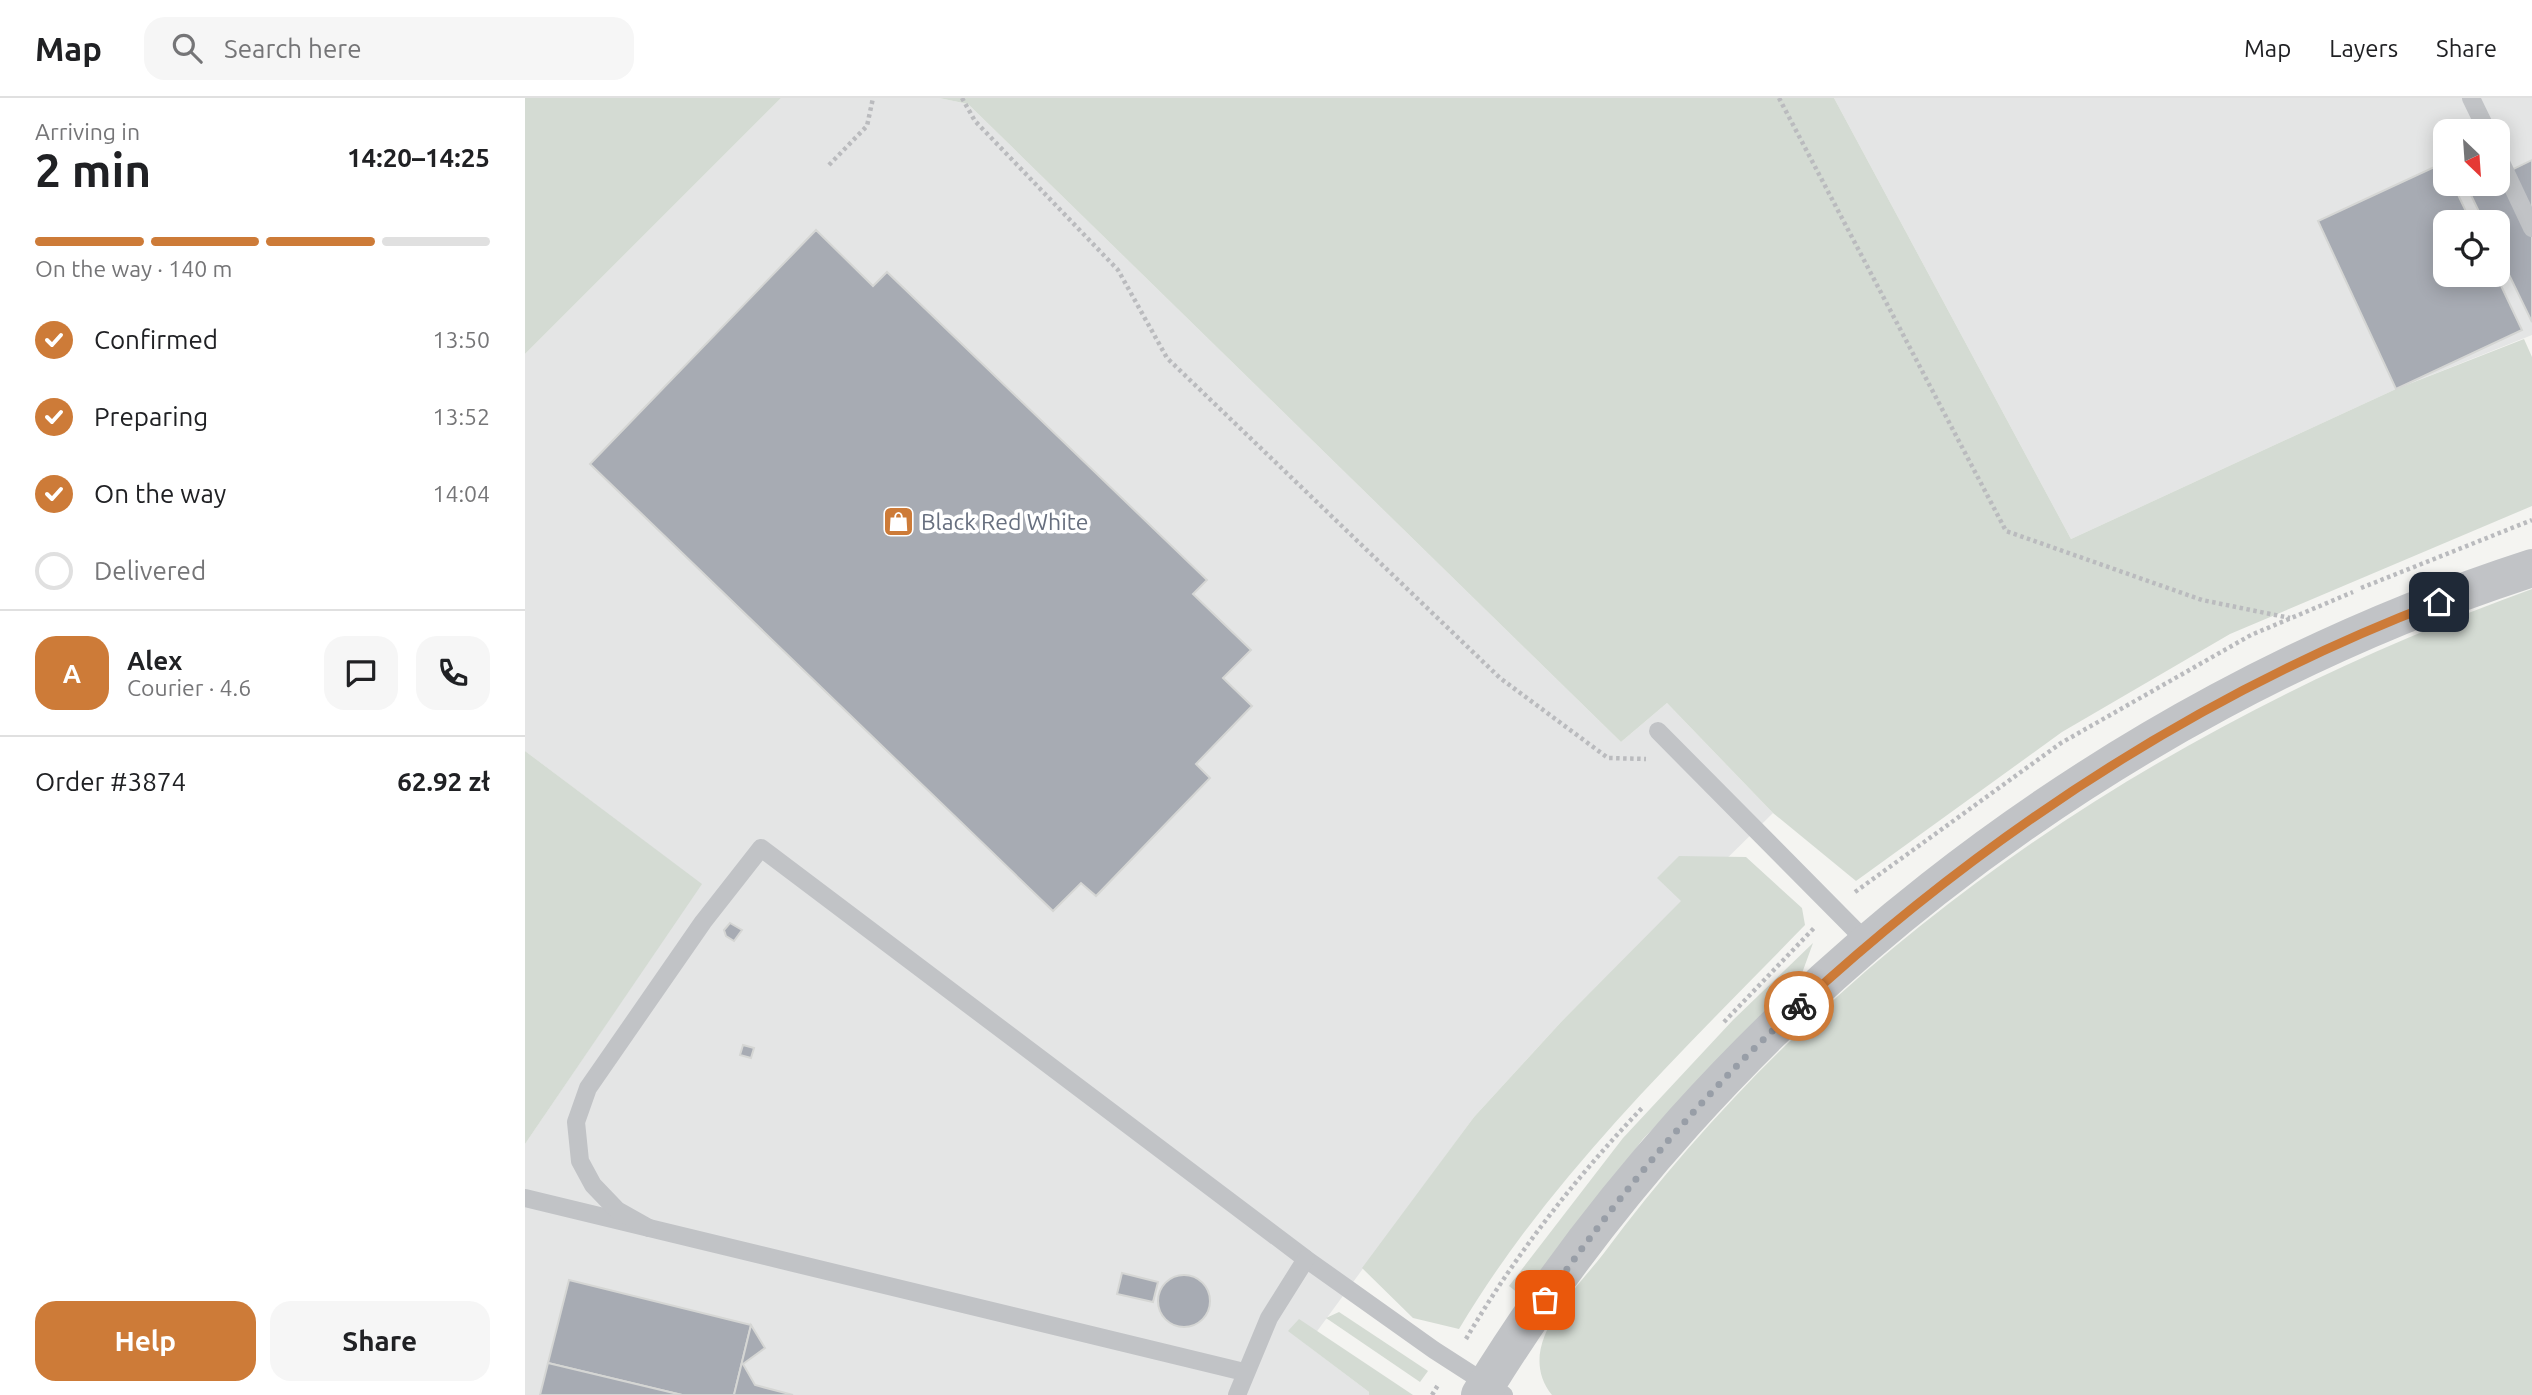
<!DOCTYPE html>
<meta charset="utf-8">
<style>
:root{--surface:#fff;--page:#f6f6f6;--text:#202124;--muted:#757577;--line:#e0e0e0;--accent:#cd7b38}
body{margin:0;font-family:Ubuntu,sans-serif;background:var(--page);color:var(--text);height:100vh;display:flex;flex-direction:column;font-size:26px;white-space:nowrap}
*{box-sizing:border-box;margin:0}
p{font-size:23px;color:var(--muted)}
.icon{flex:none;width:38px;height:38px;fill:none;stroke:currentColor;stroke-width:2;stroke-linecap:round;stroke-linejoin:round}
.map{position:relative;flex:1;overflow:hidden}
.panel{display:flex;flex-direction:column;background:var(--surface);width:525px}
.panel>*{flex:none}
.needle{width:46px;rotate:155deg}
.fabs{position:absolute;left:1908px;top:21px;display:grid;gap:14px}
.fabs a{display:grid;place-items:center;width:77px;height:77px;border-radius:14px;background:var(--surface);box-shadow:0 4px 18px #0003;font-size:35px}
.pin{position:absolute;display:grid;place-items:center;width:60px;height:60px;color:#fff;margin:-30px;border-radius:14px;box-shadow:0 4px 10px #0006}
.courier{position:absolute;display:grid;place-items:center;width:70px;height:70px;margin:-35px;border:5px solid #cd7b38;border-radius:50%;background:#fff;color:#222;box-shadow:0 2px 9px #0007}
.overview em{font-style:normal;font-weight:700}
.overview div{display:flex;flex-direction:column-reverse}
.overview{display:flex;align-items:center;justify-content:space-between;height:119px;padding:0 35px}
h1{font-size:46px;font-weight:700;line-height:52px}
.bar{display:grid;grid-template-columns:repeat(4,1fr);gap:10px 7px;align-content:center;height:84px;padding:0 35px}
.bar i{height:9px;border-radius:5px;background:var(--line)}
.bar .selected{background:var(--accent)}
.bar p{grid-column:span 4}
.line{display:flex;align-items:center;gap:18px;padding:0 35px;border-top:2px solid var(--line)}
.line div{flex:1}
.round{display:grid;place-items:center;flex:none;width:74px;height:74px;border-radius:21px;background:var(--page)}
ol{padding:0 35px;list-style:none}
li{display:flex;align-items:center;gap:21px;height:77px}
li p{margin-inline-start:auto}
li .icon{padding:7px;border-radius:50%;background:var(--accent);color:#fff;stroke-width:4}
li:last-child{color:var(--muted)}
li i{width:38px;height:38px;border:4px solid var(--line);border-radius:50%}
.cta{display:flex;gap:14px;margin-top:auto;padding:14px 35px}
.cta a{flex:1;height:80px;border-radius:21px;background:var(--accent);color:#fff;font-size:28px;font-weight:700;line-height:80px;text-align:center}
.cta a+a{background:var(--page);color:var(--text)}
header{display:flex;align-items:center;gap:42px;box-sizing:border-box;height:98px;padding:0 35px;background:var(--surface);border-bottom:2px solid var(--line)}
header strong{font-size:33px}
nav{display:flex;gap:38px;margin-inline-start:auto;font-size:24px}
.search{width:490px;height:63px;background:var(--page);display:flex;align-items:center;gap:18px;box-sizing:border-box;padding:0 24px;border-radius:21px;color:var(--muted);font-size:26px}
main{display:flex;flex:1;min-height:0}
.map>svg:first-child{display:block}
</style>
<header>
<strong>Map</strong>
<div class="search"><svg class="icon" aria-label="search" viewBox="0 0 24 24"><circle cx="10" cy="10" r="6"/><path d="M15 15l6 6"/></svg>Search here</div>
<nav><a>Map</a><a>Layers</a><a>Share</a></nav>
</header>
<main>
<section class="panel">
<div class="overview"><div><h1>2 min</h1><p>Arriving in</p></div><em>14:20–14:25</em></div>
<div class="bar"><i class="selected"></i><i class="selected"></i><i class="selected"></i><i></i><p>On the way · 140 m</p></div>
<ol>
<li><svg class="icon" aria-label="check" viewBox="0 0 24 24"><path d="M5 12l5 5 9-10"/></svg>Confirmed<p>13:50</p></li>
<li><svg class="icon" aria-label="check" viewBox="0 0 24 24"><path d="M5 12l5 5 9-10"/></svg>Preparing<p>13:52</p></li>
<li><svg class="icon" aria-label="check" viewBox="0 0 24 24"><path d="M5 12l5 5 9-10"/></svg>On the way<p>14:04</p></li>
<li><i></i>Delivered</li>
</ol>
<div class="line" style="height:126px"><b class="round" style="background:var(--accent);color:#fff">A</b><div><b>Alex</b><p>Courier · 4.6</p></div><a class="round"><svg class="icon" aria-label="chat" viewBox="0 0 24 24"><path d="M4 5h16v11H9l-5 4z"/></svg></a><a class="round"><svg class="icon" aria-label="phone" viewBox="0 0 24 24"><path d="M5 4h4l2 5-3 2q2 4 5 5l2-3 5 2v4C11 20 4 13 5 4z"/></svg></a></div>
<div class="line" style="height:91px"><div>Order #3874</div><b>62.92 zł</b></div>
<div class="cta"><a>Help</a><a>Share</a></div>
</section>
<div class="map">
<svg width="2007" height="1297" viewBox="0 0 2007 1297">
<rect width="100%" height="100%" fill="#f4f4f1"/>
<!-- built -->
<g fill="#e4e5e5" fill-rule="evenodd">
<polygon points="256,0 414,0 443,6 1096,644 1142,605 1248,715 1037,923 949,1019 782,1247 844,1294 844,1297 0,1297 0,1046 176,786 0,653 0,256"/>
<path d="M1309 0H2007V237L1871 291 1546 441ZM1920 33H1972V86H1920ZM1920 124H1972V177H1920Z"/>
</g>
<!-- green -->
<g fill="#d4dbd3">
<polygon points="0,0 256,0 0,256"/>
<polygon points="414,0 1309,0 1546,441 1871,291 1999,241 2007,259 2007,408 1705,536 1537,634 1331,783 1248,715 1142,605 1096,644 443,6"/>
<path d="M2007 491V1297H1027C988 1248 1050 1193 1079 1155 1314 839 1640 624 2007 491Z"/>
<polygon points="0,653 177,786 0,1046"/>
<path d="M1154 758 1221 759 1277 810 1280 827C1157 954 1025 1078 934 1231L888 1220 837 1170 949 1019 1037 923 1156 803 1132 780Z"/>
<polygon points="1288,845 1276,878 1118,1041 998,1199 984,1188 1098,1040 1208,922"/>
<polygon points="814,1214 903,1273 895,1284 801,1220"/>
<polygon points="774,1221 888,1297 844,1297 844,1294 763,1233"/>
</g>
<!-- building -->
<g fill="#a7abb3" stroke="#d5d6d4" stroke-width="2">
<polygon points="2007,62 2007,224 1972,152 1972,124 1959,124 1944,93 1958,86 1972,86 1972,79"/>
<polygon points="1918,65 1920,86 1928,86 1946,124 1920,124 1920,177 1971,177 1997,232 1871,291 1793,123"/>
<polygon points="291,132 348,188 362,174 682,482 668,496 726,552 698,580 727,608 671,666 685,680 571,798 556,785 528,813 65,366"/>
<polygon points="205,825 217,832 209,843 201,838 199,832"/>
<polygon points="218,947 229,950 226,960 215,957"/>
<polygon points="597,1175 633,1184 628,1204 592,1196"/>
<circle cx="659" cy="1203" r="26"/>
<polygon points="44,1182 226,1227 209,1297 157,1297 23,1265"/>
<polygon points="226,1227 240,1250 218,1266 230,1287 268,1297 209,1297"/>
<polygon points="23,1265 157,1297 15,1297"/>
</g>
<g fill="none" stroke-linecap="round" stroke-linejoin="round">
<!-- path -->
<g stroke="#babbbe" stroke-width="4.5" stroke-dasharray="3.5 3.5" stroke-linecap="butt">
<polyline points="437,0 450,23 593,172 642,260 975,580 1083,660 1121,661"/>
<polyline points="1254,0 1481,433 1677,502 1765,520"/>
<polyline points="304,67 342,28 348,0"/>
<polyline points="1836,490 2007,422"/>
<polyline points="1330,794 1536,645 1726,537 1828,494"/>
<polyline points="1199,924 1290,829"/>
<path d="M941 1241C990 1157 1051 1079 1118 1009"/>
<polyline points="907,1297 913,1287"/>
</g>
<!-- service -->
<g stroke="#c1c3c6" stroke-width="18">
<polyline points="1946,0 1962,33"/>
<polyline points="1972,56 2007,130"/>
<polyline points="1133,633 1343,845"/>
<polyline points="0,1100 719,1274"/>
<polyline points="124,1130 92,1112 68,1087 55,1063 51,1024 63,990 178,824 236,750 781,1161 909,1252 979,1297"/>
<polyline points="712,1297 744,1220 781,1161"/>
</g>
<!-- tertiary -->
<path stroke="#c1c3c6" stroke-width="38" d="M955 1297C1191 911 1577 609 2007 470"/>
</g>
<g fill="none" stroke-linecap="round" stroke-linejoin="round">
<!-- done -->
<path stroke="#989ea7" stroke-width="7" stroke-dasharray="0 12.6" d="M1020 1202C1094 1096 1178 995 1274 908"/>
<!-- route -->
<path stroke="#cd7b38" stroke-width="9" d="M1274 908C1461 736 1675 595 1914 504"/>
</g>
<!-- icons -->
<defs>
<symbol id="shop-square" viewBox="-11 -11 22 22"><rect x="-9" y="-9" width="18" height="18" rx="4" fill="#cd7b38" stroke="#fff"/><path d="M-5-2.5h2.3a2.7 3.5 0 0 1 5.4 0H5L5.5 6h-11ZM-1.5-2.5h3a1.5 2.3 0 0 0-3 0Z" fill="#fff"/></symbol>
</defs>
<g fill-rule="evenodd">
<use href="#shop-square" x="356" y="406" width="35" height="35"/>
</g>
<g text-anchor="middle" stroke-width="7" stroke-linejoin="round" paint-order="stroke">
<!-- poi labels -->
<g font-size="23" fill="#676f7f" stroke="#fff" text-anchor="start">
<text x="396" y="432">Black Red White</text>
</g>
</g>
</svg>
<div class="fabs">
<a><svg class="needle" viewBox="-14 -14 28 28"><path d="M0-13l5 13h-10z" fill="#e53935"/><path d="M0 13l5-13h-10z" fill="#757577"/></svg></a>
<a><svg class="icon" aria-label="locate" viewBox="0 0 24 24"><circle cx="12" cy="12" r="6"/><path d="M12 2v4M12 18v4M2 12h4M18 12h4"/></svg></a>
</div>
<div class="pin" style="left:1020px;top:1202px;background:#ea580c"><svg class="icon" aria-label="bag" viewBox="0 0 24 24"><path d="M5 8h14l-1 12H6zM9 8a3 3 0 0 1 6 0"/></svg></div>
<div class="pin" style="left:1914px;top:504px;background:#1f2937"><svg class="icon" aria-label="home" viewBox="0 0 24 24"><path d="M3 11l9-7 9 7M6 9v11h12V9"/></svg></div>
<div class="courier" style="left:1274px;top:908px"><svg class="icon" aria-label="bike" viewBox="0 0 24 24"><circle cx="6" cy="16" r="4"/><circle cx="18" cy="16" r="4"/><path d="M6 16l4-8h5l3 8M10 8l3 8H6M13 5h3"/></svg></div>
</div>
</main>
